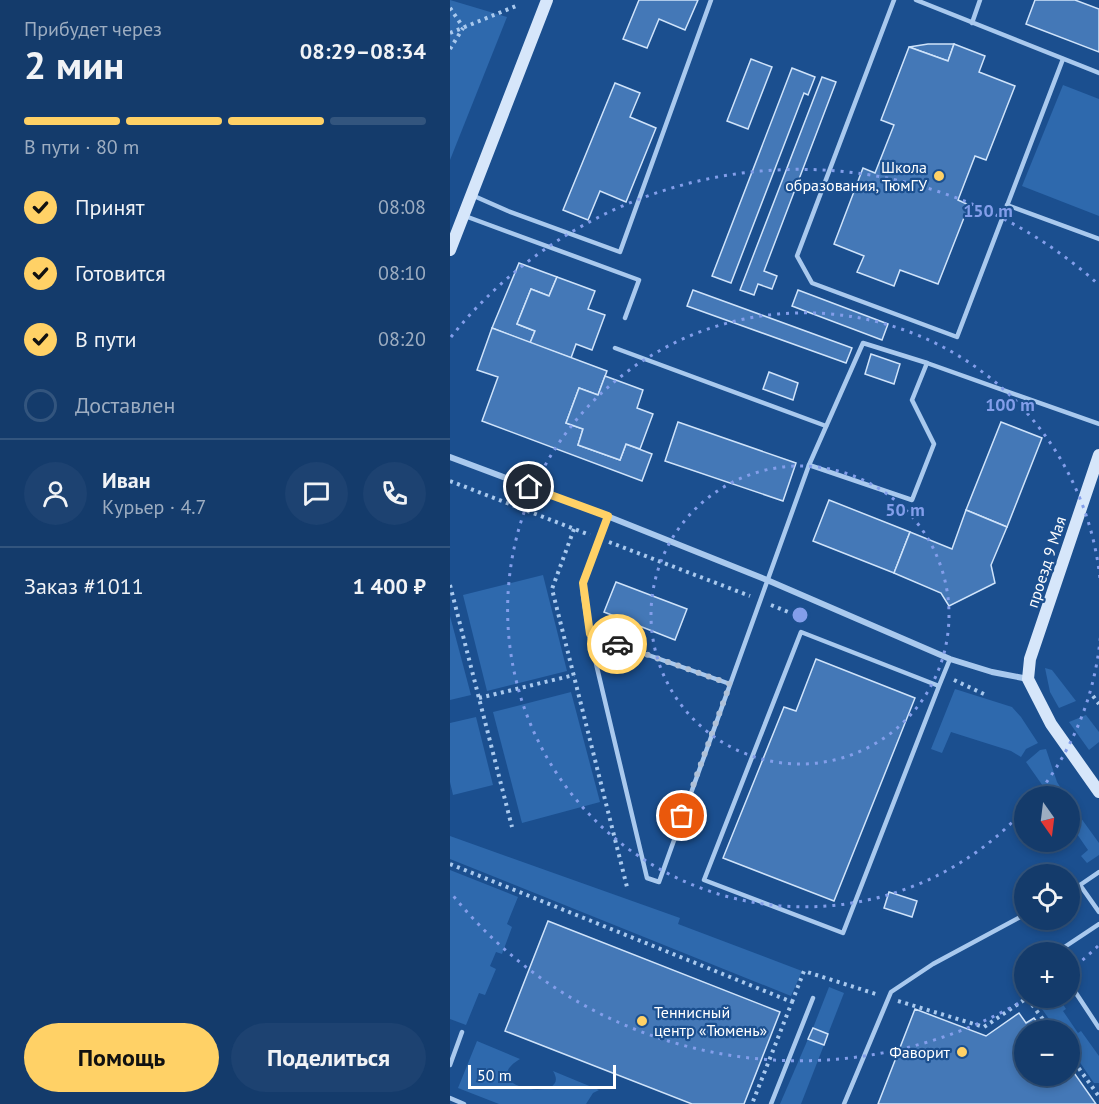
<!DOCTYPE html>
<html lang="ru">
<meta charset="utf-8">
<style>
:root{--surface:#143b6b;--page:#1d4271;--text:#f1f3f6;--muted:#9dadc1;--line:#33557e;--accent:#ffd166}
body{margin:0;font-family:"PT Sans",sans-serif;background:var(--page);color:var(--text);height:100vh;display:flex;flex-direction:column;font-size:22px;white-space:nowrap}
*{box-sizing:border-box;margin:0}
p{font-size:20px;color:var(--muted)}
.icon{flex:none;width:33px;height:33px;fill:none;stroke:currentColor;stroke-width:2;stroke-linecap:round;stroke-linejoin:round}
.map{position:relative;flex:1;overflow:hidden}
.drawer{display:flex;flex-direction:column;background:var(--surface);width:450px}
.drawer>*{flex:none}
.needle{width:39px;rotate:166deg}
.controls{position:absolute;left:564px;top:786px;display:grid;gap:12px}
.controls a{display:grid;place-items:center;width:66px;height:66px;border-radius:50%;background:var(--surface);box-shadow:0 3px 9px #0003,0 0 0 2px var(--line);font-size:30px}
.scale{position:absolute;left:18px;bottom:15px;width:148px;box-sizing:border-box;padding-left:6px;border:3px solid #fff;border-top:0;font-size:16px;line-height:21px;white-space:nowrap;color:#fff;-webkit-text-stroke:4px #1b4f8f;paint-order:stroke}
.pin{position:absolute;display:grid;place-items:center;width:51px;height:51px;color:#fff;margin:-26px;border:3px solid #fff;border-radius:50%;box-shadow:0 2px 6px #0007}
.courier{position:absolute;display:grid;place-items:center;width:60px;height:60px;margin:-30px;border:4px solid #ffd166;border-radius:50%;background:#fff;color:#222;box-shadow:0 2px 8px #0007}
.headline em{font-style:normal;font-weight:700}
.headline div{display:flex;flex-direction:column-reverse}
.headline{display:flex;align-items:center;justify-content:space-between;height:102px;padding:0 24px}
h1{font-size:39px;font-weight:700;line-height:45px}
.bar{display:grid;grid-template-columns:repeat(4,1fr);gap:9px 6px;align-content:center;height:72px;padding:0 24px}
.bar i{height:8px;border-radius:4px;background:var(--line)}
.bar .selected{background:var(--accent)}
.bar p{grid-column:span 4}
.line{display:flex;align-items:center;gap:15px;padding:0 24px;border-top:2px solid var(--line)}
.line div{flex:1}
.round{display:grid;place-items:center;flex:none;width:63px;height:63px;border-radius:32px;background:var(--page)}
ol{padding:0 24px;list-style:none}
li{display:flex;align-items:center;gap:18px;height:66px}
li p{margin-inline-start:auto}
li .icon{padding:6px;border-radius:50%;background:var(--accent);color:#111;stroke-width:4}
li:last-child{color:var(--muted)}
li i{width:33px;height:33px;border:3px solid var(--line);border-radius:50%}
.primary-button{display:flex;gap:12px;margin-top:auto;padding:12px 24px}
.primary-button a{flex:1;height:69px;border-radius:36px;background:var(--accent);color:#111;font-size:24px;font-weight:700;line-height:69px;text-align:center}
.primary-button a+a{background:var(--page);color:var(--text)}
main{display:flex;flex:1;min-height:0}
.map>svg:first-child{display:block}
</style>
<main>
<section class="drawer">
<div class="headline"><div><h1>2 мин</h1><p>Прибудет через</p></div><em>08:29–08:34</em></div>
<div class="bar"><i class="selected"></i><i class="selected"></i><i class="selected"></i><i></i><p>В пути · 80 m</p></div>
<ol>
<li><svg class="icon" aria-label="check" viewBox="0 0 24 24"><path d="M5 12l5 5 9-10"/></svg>Принят<p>08:08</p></li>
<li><svg class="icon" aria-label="check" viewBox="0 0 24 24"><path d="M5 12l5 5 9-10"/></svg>Готовится<p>08:10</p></li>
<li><svg class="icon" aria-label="check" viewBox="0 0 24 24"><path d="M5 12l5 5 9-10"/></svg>В пути<p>08:20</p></li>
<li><i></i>Доставлен</li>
</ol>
<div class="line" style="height:108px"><a class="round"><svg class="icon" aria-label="person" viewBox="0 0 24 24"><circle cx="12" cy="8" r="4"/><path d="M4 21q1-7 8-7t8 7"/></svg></a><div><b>Иван</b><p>Курьер · 4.7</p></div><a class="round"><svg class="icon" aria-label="chat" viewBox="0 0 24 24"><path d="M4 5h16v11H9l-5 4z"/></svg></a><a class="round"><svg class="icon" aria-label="phone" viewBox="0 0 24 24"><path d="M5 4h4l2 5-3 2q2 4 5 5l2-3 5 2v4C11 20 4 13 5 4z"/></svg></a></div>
<div class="line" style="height:78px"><div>Заказ #1011</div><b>1 400 ₽</b></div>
<div class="primary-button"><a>Помощь</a><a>Поделиться</a></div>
</section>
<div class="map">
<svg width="649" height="1104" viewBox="0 0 649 1104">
<rect width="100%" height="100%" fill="#1b4f8f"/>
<!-- green -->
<g fill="#2e69ad">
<polygon points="0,0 57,17 0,160"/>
<polygon points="613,85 649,99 649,216 572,186"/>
<polygon points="93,575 117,671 37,691 13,595"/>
<polygon points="0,616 21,695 0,700"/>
<polygon points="595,668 602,670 626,701 609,708 600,692"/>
<polygon points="505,689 562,707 571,717 588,743 576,749 571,757 561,751 501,732 492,753 481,749"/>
<polygon points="121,692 150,802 72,823 43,712"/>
<polygon points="636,715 649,732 649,742 639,750 619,722"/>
<polygon points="26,717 43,785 3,795 0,782 0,723"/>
<polygon points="596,749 607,782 616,796 600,796 576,762 590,750"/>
<polygon points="620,803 649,843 649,855 637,863 631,856 638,850 620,824"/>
<polygon points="0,836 230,918 228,924 352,971 341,996 0,859"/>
<polygon points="0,870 68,897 57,924 62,927 52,954 46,952 40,966 46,969 35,995 29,993 16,1025 0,1019"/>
<polygon points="379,987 394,993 378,1034 363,1028"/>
<polygon points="584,998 609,998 616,1009 613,1011 628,1033 631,1031 649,1056 649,1083 644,1083 620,1048 620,1030 607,1030"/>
<polygon points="358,1039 374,1045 351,1104 330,1104"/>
<path d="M27 1041 70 1059C22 1088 124 1104 103 1071L149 1090 143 1093 136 1104H49L8 1088Z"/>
</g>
<!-- building -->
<g fill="#4478b7" stroke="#cfe3fa" stroke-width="1.5">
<polygon points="189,0 248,0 235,30 209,19 197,48 173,39"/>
<polygon points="585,0 625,0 649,9 649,52 576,24"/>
<polygon points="478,44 504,44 498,61 459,47"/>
<polygon points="504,44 535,56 529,72 565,86 536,160 525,156 508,200 519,205 488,284 450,270 444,286 407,272 414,256 384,244 413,168 425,173 444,125 431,120 459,47 498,61"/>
<polygon points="301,59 322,67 298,129 277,121"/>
<polygon points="342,68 365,77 358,95 354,93 281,283 262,276"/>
<polygon points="372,77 386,82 314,271 327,276 322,289 308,284 304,295 290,290"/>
<polygon points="165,83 190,93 180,117 206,128 176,202 150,191 138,220 113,210"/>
<polygon points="69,263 107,277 99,296 81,289 67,324 85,331 80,343 42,328"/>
<polygon points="107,277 145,291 138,309 155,315 142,350 126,344 121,358 80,343 85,331 67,324 81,289 99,296"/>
<polygon points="243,290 402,348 396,363 237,306"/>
<polygon points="348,290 438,324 432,340 342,306"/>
<polygon points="42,328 157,371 148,395 129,388 116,423 133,429 128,445 170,460 176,444 202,454 192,481 32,421 48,377 27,370"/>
<polygon points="421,354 450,364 444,384 415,374"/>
<polygon points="319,372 348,383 343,400 313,389"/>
<polygon points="155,376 193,390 187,408 203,414 190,449 176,444 170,460 128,445 133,429 116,423 129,388 148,395"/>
<polygon points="228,422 346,463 333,501 215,461"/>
<polygon points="551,422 592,438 557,527 516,510"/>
<polygon points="379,500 460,532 444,573 363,541"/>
<polygon points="516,510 557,527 541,565 545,583 499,606 491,593 444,573 460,532 502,549"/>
<polygon points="166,582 237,609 225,640 154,612"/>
<polygon points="366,659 465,698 384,901 273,858 334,707 346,711"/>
<polygon points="439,892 467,901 462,917 434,908"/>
<polygon points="98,921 330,1012 294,1104 242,1104 55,1031"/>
<polygon points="465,1009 536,1036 569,1013 576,1023 584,1018 593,1030 574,1030 574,1076 620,1076 620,1067 646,1104 428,1104"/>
<polygon points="363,1028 378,1034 374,1045 358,1039"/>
</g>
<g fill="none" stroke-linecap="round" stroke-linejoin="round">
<!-- path -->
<g stroke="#a9c9ee" stroke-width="4" stroke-dasharray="3 4.5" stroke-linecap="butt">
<polyline points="0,8 13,27"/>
<polyline points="0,33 66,6"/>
<polyline points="0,49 13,28"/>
<polyline points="0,481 140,535"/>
<polyline points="124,529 102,589 177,887"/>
<polyline points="159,542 300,596"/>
<polyline points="0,585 62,827"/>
<polyline points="321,605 358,620"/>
<polyline points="504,680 536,695"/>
<polyline points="643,696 649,704"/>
<polyline points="29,698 124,675"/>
<polyline points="0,864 342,1002 302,1104"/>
<polyline points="448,1001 534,1027 577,998 601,1030"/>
<polyline points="342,1002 354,971 429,995"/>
<polyline points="620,1056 648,1095 649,1094"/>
</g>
<!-- lane -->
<g stroke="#a9c9ee" stroke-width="4.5">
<polyline points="444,0 347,256 362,283 507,337 613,59"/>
<polyline points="466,0 649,73"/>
<polyline points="522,23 530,0"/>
<polyline points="24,196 58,211 170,252 261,0"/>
<polyline points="557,205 649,239"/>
<polyline points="15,216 189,280 175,318"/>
<polyline points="165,348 376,426"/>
<polyline points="359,465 462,500 484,444 462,400 477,363 649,424"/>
<polyline points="157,516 133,583 133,595 139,634 197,878 209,882 359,465 413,343 477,363"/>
<polyline points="139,634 280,684"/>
<polyline points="489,686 351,632 254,880 393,933 489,686 500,659"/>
<polyline points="649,872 630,885 649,912"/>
<polyline points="620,890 630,885"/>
<polyline points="607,952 649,924"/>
<polyline points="620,984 649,1028"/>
<polyline points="0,1065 12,1032"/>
<polyline points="0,1098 14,1104"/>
<polyline points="321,1104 363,998"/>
<polyline points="394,1104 441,992 483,964 574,915"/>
</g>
<!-- street -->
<polyline stroke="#a9c9ee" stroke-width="6" points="0,457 157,516 317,580 500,659 542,672 578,679"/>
<!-- secondary -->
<g stroke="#d6e6fa" stroke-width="12">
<polyline points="0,250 97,0"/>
<polyline points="649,455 580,659 578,679 601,724 649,792"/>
</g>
</g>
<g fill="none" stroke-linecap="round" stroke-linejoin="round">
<!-- done -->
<polyline stroke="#afc1d8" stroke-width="6" stroke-dasharray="0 10.8" points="167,644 280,684 232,816"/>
<!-- route -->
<polyline stroke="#ffd166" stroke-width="8" points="79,487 158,516 133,583 140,634 167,644"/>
</g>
<!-- distance rings -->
<g fill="none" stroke="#839eea" stroke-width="3" stroke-dasharray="3 6">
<circle cx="350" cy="615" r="149"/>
<path d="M574 810A297 297 0 1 1 586 796"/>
<path d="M648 946A446 446 0 0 1 622 969M576 999A446 446 0 0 1 1 893M1 337A446 446 0 0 1 648 284"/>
</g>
<!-- markers -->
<g fill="#ffd166" stroke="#1b4f8f" stroke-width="2">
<circle cx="489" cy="176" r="6"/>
<circle cx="192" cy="1021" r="6"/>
<circle cx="512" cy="1052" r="6"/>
</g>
<g text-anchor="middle" stroke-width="4.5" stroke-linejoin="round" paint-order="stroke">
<!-- poi labels -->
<g font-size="16" fill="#fff" stroke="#1b4f8f" text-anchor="end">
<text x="477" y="173">Школа<tspan x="477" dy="18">образования, ТюмГУ</tspan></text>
<text x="204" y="1018" text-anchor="start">Теннисный<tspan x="204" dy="18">центр «Тюмень»</tspan></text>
<text x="500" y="1058">Фаворит</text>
</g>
<!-- street labels -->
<g font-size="16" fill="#fff" stroke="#1b4f8f">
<text transform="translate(596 562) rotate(-72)" y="6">проезд 9 Мая</text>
</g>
</g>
<circle cx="350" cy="615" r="9" fill="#839eea" stroke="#1b4f8f" stroke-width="3"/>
<g font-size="18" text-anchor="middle" font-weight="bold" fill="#839eea" stroke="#1b4f8f" stroke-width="4.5" stroke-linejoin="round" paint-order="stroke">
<text x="538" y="217">150 m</text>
<text x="560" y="411">100 m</text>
<text x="455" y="516">50 m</text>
</g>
</svg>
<div class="controls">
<a><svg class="needle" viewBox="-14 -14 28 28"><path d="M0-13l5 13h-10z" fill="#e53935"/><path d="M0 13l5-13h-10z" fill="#9dadc1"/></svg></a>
<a><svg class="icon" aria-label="locate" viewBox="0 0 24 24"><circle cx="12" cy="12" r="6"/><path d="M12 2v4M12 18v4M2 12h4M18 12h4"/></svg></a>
<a>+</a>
<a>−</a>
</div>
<div class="scale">50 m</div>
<div class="pin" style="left:232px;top:816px;background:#ea580c"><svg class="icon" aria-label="bag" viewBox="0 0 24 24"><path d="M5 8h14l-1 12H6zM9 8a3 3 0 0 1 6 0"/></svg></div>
<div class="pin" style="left:79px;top:487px;background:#1f2937"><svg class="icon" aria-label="home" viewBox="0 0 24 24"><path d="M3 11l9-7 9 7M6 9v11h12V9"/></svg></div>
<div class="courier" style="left:167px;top:644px"><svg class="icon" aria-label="car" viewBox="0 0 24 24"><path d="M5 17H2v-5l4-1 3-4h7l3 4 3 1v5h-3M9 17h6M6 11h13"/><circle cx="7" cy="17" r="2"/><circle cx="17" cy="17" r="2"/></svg></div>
</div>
</main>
